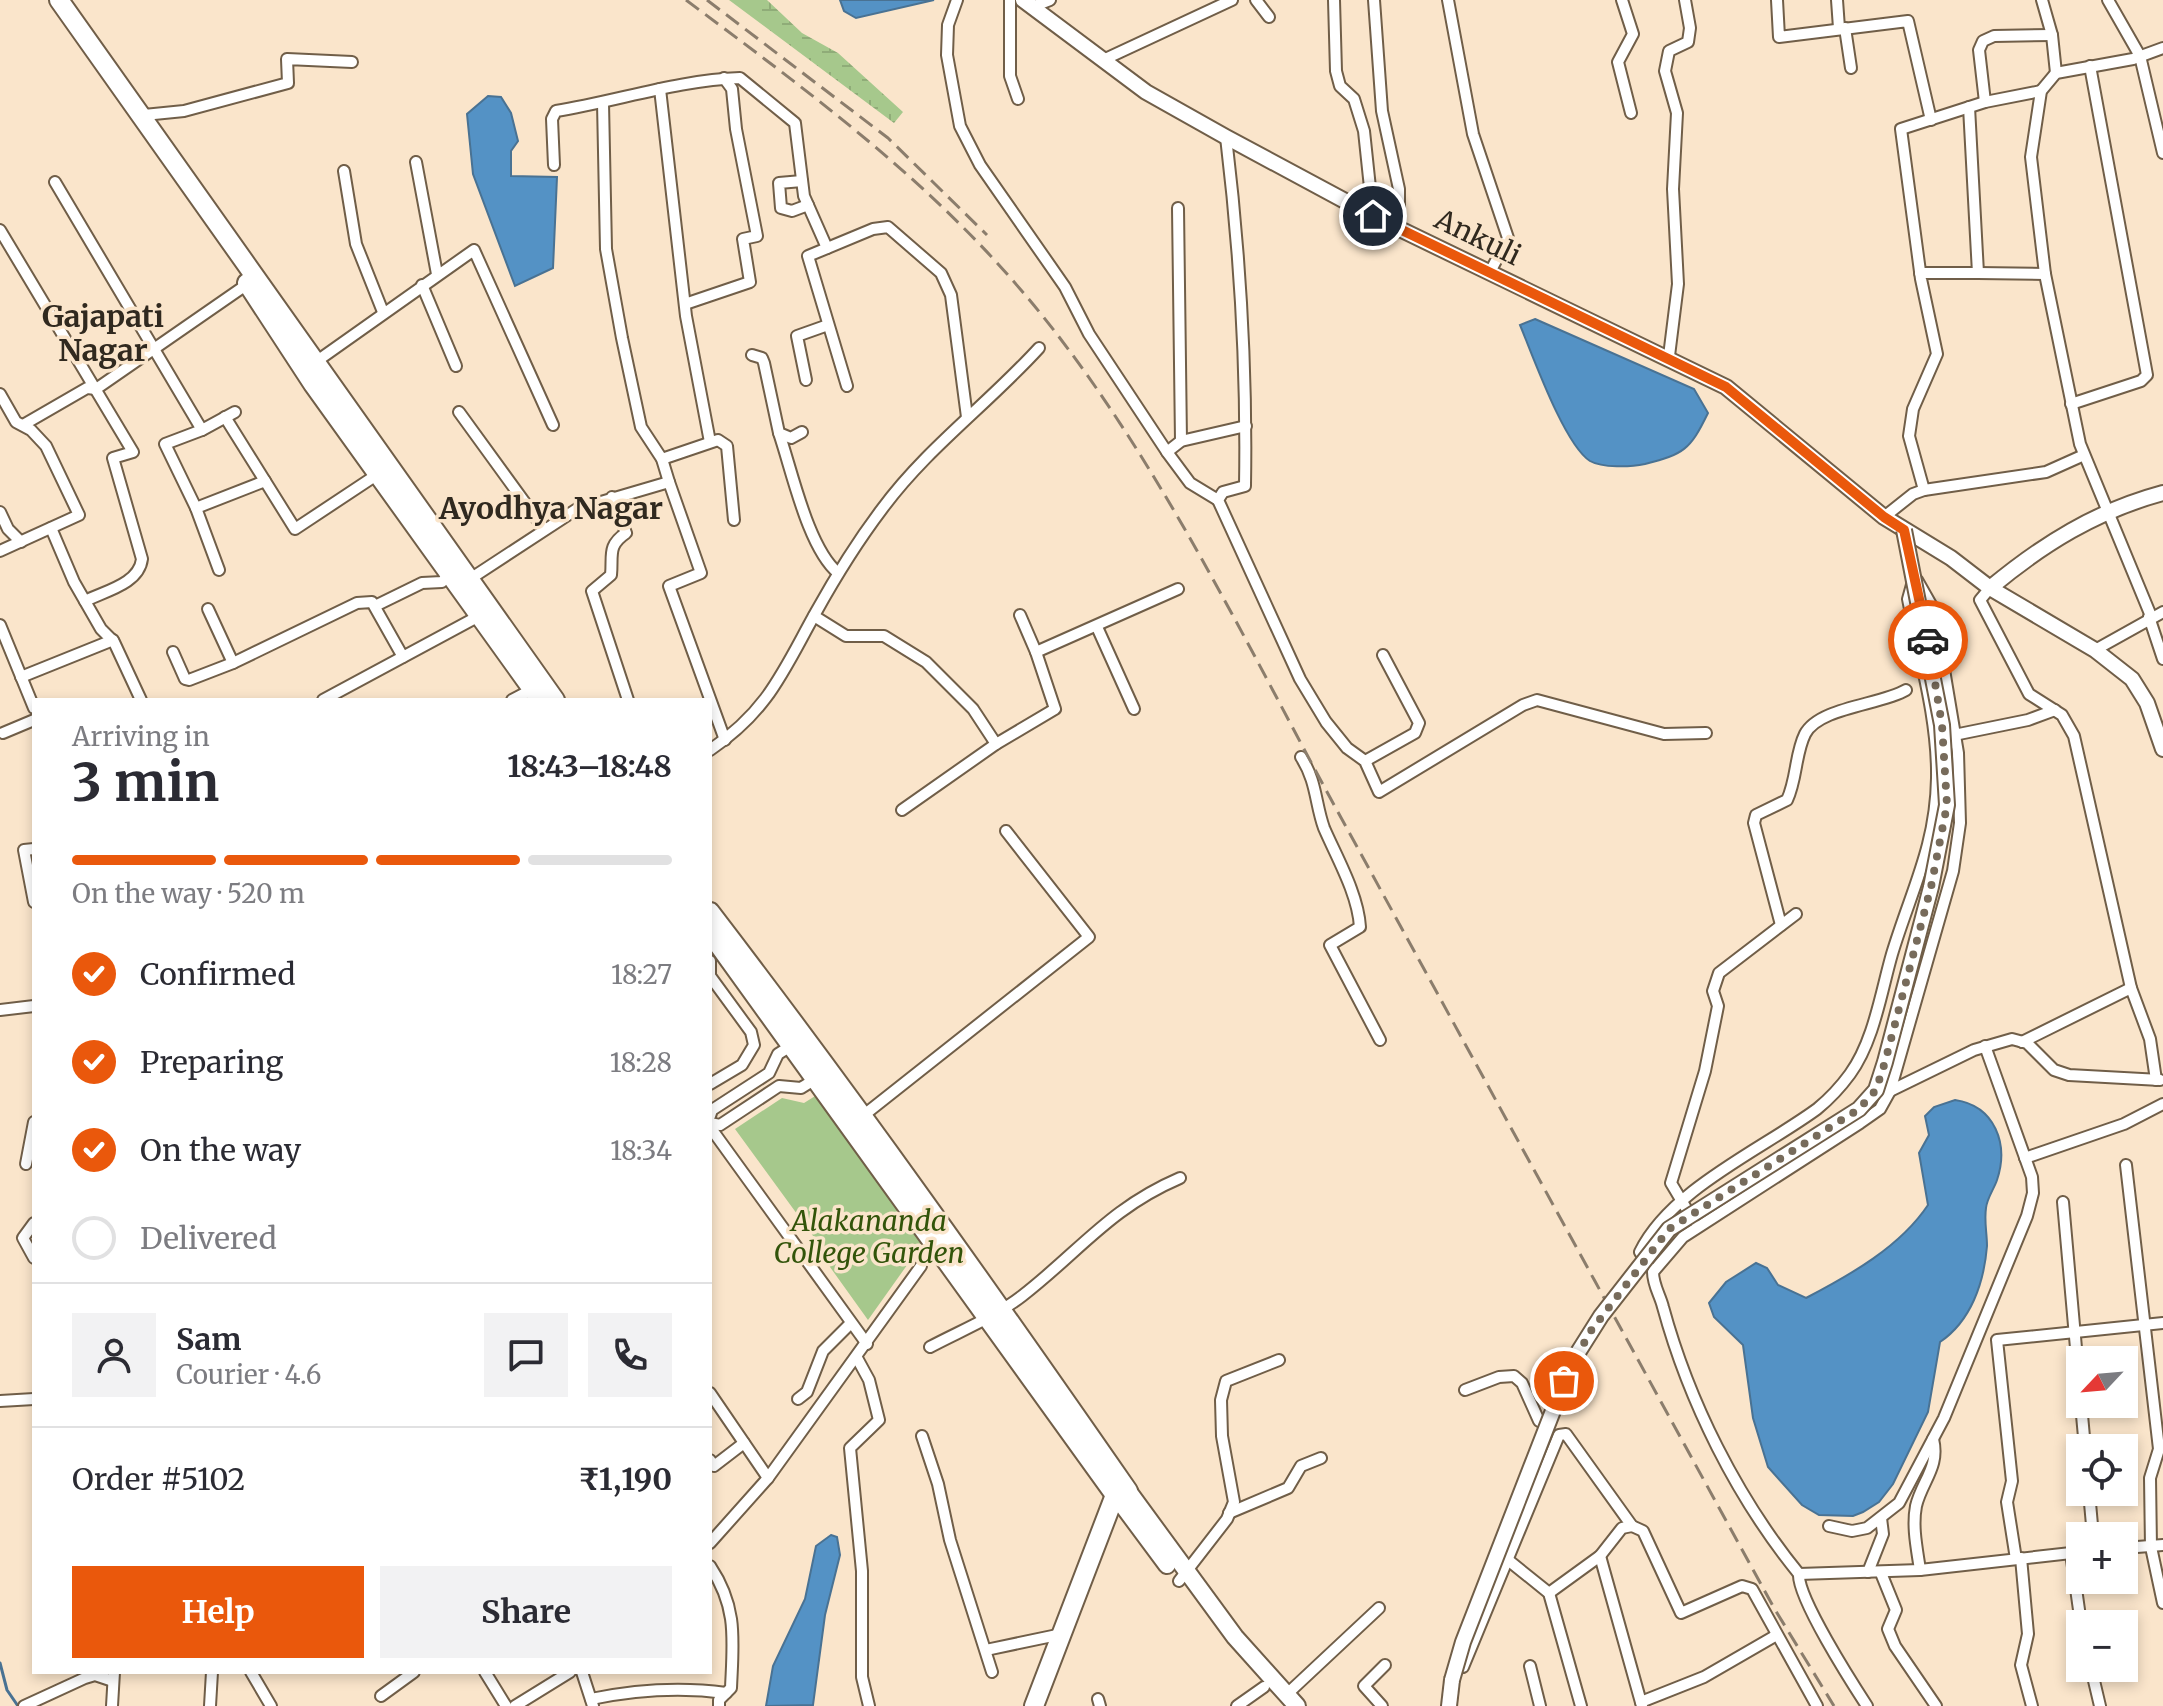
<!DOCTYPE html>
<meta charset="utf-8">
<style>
:root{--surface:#fff;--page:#f2f2f3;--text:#2b2b33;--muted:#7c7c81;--line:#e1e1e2;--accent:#ea580c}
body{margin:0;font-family:Merriweather,serif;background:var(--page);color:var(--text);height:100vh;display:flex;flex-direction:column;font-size:30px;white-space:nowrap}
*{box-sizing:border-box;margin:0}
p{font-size:26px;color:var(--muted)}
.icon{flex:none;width:44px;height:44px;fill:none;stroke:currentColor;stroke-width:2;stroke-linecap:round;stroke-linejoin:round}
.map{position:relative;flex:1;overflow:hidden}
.side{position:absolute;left:32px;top:698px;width:680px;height:976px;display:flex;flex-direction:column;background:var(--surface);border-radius:0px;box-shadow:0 4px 12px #0003}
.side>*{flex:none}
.needle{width:52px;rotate:244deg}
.fabs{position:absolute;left:2066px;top:1346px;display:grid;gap:16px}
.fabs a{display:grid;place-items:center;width:72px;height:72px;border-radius:0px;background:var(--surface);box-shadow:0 4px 12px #0003;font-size:40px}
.pin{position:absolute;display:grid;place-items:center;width:68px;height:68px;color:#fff;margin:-34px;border:4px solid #fff;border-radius:50%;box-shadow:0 2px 8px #0007}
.courier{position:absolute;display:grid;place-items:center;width:80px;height:80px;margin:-40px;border:6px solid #ea580c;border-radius:50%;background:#fff;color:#222;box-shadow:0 2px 10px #0007}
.summary em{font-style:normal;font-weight:700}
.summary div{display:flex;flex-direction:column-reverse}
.summary{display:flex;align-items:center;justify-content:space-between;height:136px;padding:0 40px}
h1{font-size:52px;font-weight:700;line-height:60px}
.bar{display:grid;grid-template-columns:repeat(4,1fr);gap:12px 8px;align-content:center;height:96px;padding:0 40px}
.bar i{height:10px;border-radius:6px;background:var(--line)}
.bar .selected{background:var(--accent)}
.bar p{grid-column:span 4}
.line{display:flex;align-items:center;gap:20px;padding:0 40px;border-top:2px solid var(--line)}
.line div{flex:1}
.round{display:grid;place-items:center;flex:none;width:84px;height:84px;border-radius:0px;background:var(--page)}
ol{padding:0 40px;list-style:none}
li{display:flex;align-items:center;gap:24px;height:88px}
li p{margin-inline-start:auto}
li .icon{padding:8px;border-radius:50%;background:var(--accent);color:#fff;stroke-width:4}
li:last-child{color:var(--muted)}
li i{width:44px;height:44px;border:4px solid var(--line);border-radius:50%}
.action{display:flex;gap:16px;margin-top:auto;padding:16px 40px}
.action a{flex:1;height:92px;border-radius:0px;background:var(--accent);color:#fff;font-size:32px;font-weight:700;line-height:92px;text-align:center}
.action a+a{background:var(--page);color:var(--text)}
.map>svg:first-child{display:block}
</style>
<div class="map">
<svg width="2163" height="1706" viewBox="0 0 2163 1706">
<defs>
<pattern id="wetland-marsh" width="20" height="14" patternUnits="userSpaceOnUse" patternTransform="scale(2)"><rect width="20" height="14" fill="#a6c88c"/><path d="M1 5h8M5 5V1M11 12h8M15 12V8" fill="none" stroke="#8fac78"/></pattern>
</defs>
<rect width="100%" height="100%" fill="#fae5cb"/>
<!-- green -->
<polygon fill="#a6c88c" points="820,1093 927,1237 868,1320 830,1267 824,1251 735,1129 782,1098 804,1103"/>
<!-- wetland -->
<polygon fill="url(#wetland-marsh)" points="729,0 767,0 802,33 838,53 903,112 894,123"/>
<!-- water -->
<g fill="#5492c5" stroke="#497293" stroke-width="2">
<polygon points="840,0 934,0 856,18 844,11"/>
<polygon points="488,96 501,97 511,113 518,141 511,151 511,176 557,177 553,268 515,286 473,174 467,114"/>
<path d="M1535 319 1694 389 1708 413C1690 450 1684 454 1645 464 1631 467 1602 468 1590 461 1564 444 1533 356 1520 325Z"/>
<path d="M1955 1100C1995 1106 2009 1144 1997 1180 1994 1189 1987 1198 1986 1208 1984 1221 1987 1233 1987 1246 1984 1283 1971 1321 1940 1342L1928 1412 1893 1484 1879 1502 1863 1512 1853 1516 1819 1515 1802 1505 1768 1467 1753 1418 1743 1345 1714 1317 1709 1303 1726 1282 1756 1263 1767 1268 1778 1285 1806 1298C1850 1275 1900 1247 1928 1205L1919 1153 1929 1135 1925 1116 1934 1107Z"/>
<polygon points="831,1535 837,1537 840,1555 825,1615 813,1705 766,1706 773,1666 805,1599 816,1546"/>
</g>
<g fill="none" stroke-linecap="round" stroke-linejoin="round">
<!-- stream -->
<polyline stroke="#497293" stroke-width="3" points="0,1663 7,1690 18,1706"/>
<defs>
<g id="street">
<polyline points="957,0 948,25 947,55 960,126 980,165 1065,287 1089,334 1167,452 1190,483 1218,500"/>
<polyline points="1010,0 1010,76 1018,99"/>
<polyline points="1256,0 1269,17"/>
<polyline points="1334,0 1336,71 1340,86 1354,99 1364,131 1373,216"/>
<polyline points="1374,0 1382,111 1399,189 1399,228"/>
<polyline points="1448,0 1473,134 1508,238 1490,272"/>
<polyline points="1622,0 1633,34 1618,62 1631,113"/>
<polyline points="1777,0 1779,37 1908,21 1931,120"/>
<polyline points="1837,0 1839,28"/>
<polyline points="2042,0 2052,35 2056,73"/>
<polyline points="2108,0 2140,56 2163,153"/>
<polyline points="1032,7 1050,0"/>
<polyline points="1845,28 1851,68"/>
<polyline points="1103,60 1232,0"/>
<polyline points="660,89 686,316 710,442"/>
<polyline points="1985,102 1979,50 1983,41 1994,36 2052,35"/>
<polyline points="144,115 184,111 288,83 287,59 352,62"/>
<path d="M1226 137C1240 253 1247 369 1245 486L1223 492 1218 500 1300 679 1326 722 1347 748 1365 761 1379 792 1523 705 1537 700 1664 734 1706 733"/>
<polyline points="416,162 437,274"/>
<path d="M554 165 552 119 556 111C618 101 678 80 740 78L795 123 804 196 827 248"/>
<polyline points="344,171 356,244 383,312"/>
<polyline points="802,181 779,183 781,208 792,211 808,205"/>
<polyline points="55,182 202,430 235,412"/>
<polyline points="1178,208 1181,441"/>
<path d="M0 230 133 452 113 458 142 559C139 584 105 591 85 601"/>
<polyline points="1920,273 1978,273 1969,107"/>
<polyline points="1978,273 2045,274"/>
<polyline points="422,285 456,366"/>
<polyline points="685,304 750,282 743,239 757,236 736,129 732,89 724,78"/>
<polyline points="752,355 762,358 764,363 779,433 791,438 802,432"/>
<polyline points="1669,356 1678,284 1673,189 1677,113 1665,71 1669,51 1688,42 1690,28 1685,0"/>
<polyline points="317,361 474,250 553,425"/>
<polyline points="806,380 797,336 828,325"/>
<polyline points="847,386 808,256 873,229 888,227 941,273 951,295 967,417"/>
<polyline points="0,394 16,422 31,430 46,446 79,515 0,551"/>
<polyline points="2071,404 2141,381 2147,375 2090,66"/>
<polyline points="459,412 544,529"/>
<polyline points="225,417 295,529 378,474"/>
<polyline points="23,425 87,388 96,389 249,283"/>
<path d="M779 433C792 471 808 548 838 573"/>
<polyline points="1167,452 1181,441 1246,426"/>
<polyline points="662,459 718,440 727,446 734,520"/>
<polyline points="669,482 701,573 669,586 725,740"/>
<polyline points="1924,490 1909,436 1913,409 1937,354 1921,279 1901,129 1985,102 2041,91"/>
<path d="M612 497 626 533C607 546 613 555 611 575L592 591 628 700"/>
<polyline points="196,508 165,444 202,430"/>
<polyline points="0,512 8,529 21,542"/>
<polyline points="1884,517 1913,494 1924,490 2046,472 2084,455"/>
<polyline points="51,528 74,582 101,629 114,642 141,700"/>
<polyline points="219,570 196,508 265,481"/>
<polyline points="470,579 577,509 669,482 662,459 641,427 622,338 606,249 603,103"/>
<polyline points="1990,588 1980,600 2029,694 2062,715 2074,736 2131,988 2150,1039 2156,1080"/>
<polyline points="375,606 422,583 442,582 449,574"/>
<polyline points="208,609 233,663"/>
<polyline points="1020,615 1036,652"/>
<polyline points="814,616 846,636 884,636 926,662 973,709 996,744"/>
<polyline points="2151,616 2080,444 2045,274 2031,157 2041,91 2056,73 2133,59 2163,48"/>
<polyline points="2149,617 2163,659"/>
<polyline points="0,625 34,708"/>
<polyline points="1097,627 1134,709"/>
<polyline points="2095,650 2163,612"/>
<polyline points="173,652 185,679 189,680 233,663 357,603 372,602 403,657"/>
<polyline points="21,677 113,640"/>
<polyline points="323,700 479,616"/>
<polyline points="512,700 535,688"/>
<polyline points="3,733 34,720"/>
<polyline points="1954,735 2028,720 2055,710"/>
<path d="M710 750C769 710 783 671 816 612 836 576 857 542 882 509 927 448 988 404 1039 348"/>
<path d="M1301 757C1317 782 1315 803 1324 828 1337 858 1358 894 1360 927L1330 945 1380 1040"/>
<polyline points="1365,761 1415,733 1419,723 1383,655"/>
<polyline points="902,810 996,744 1055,709 1036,652 1178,589"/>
<polyline points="34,849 24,850 34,902"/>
<path d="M1781 925 1754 823 1756 815 1787 800C1797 779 1795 754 1805 734 1819 707 1881 705 1906 690"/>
<polyline points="710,961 710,975"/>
<polyline points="710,976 751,1032 754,1045 742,1065 710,1084"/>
<polyline points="0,1010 34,1006"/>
<polyline points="2022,1042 2131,988"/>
<polyline points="1890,1091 1974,1050 2012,1039 2027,1043 2054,1070 2069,1075 2160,1080"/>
<polyline points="864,1115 1089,937 1006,831"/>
<polyline points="710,1116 712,1110 769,1073 778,1054 794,1044"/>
<polyline points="710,1123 720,1125 779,1086 801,1088 817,1078"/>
<polyline points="710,1127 867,1344"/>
<polyline points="2025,1158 2124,1124 2163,1104"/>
<polyline points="26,1164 34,1122"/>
<polyline points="2126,1165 2159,1449 2150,1478 2151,1547 2163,1603"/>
<polyline points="2063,1202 2080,1393"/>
<polyline points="1693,1220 1671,1183 1705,1071 1718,1006 1713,991 1719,973 1796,914"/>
<polyline points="34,1223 23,1238 34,1258"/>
<path d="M1648 1264 1640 1252C1671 1189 1761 1150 1817 1109 1828 1100 1842 1085 1850 1074 1874 1041 1881 992 1892 954 1911 891 1936 846 1937 778 1938 719 1919 656 1908 599L1913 581"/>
<path d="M930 1347C960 1331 995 1317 1022 1296 1080 1251 1110 1208 1180 1178"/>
<polyline points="857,1358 869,1380 879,1420 850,1448 862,1571 862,1677 869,1706"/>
<polyline points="1465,1390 1499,1377 1514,1376 1522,1383 1539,1421"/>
<polyline points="710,1393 768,1478"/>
<polyline points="798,1399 807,1392 823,1351 851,1323"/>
<polyline points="0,1401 34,1399"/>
<polyline points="2081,1404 2085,1448"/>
<polyline points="922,1436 938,1484 950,1540 992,1672"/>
<polyline points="710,1460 714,1466 744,1443"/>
<polyline points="2089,1492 2093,1536"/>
<polyline points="1229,1513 1288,1488 1301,1466 1321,1458"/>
<polyline points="1829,1526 1852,1531 1867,1528 1899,1503 1944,1418 2027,1216 2033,1193 2032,1177 1985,1046"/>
<polyline points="710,1543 768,1478 921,1266"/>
<polyline points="2124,1548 2163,1545"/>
<polyline points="2071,1553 2081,1624"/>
<polyline points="1600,1556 1642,1706"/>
<polyline points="2021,1558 2028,1634 2021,1665 2032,1706"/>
<polyline points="2016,1559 2007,1502 2012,1481 1997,1340 2163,1323"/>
<polyline points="1508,1560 1549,1593 1581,1706"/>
<path d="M710 1566C738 1608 733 1640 731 1688L719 1700V1706"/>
<path d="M1920 1570C1917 1549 1912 1527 1916 1506 1922 1481 1940 1467 1933 1439"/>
<polyline points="1868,1572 1883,1534 1881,1518"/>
<polyline points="1881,1573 1896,1610 1888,1629 1895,1646 1936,1706"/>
<polyline points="1799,1574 1920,1570 2080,1552"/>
<polyline points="1179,1581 1227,1519 1234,1502 1222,1436 1221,1400 1226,1381 1279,1360"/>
<polyline points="1549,1593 1600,1556 1622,1528 1632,1526"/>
<polyline points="986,1650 1062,1634"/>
<polyline points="1530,1666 1540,1706"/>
<polyline points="1463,1667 1559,1435 1566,1434 1632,1526 1643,1531 1681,1613 1742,1586 1752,1589 1817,1706"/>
<polyline points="2091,1668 2100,1706"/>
<polyline points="251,1672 271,1706"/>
<polyline points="485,1672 506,1706"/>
<polyline points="582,1672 593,1706"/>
<polyline points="1286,1695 1379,1608"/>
<polyline points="381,1696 414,1672"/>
<path d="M591 1699C635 1690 682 1687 726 1693"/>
<polyline points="1098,1699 1100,1706"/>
<polyline points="1641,1702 1704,1677 1775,1636"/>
<polyline points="24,1706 85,1678 95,1675 113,1681"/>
<polyline points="112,1706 114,1672"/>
<polyline points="210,1706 212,1672"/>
<polyline points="515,1706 570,1672"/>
<polyline points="1237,1706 1264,1687"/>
<polyline points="1382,1706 1364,1686 1385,1665"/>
<path d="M1867 1706C1852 1683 1797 1597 1799 1574 1737 1498 1689 1402 1663 1307 1660 1295 1653 1285 1653 1272L1683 1237 1860 1123 1880 1109 1890 1091 1953 871 1960 823 1958 753 1934 610 1917 580"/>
</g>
<g id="secondary">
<polyline points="1023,0 1146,92 1226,137 1373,216 1726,387 1884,517 1951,558 1990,588 2095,650 2132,679 2147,703 2163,749"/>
<path d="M1990 588C2043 544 2096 511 2163 493"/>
<polyline points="1449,1706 1452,1680"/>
</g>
<g id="primary">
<polyline points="1128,1491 1235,1637 1297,1706"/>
<polyline points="1115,1495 1167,1565"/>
</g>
<g id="highway">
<polyline points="59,0 555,700"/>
<polyline points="247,283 313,384 540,700"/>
<path d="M710 912C855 1101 992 1295 1128 1491L1115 1495"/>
<polyline points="710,933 1115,1495"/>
<polyline points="1034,1706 1115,1495"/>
</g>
</defs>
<!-- street casing -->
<use href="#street" stroke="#705e48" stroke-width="14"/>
<!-- secondary casing -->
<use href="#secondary" stroke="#705e48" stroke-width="18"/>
<!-- primary casing -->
<use href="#primary" stroke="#705e48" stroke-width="20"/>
<!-- highway casing -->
<use href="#highway" stroke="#705e48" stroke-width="22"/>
<!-- street -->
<use href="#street" stroke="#fff" stroke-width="10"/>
<!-- secondary -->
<use href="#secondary" stroke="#fff" stroke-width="14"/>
<!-- primary -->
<use href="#primary" stroke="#fff" stroke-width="16"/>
<!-- highway -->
<use href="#highway" stroke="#fff" stroke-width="18"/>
<!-- rail -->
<g stroke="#8b7d6c" stroke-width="3" stroke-dasharray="16 8" stroke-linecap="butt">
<path d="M686 0C805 89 924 176 1021 290 1148 438 1240 632 1333 803 1480 1071 1627 1340 1774 1608L1834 1706"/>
<polyline points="707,0 888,138 987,235"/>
</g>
<defs>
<polyline id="secondary-bridge" points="1452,1680 1463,1642 1572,1362 1601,1316 1669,1229 1859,1109 1876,1090 1885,1062 1931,887 1947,805 1942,725 1904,530"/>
</defs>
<!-- secondary-bridge casing -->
<use href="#secondary-bridge" stroke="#705e48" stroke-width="18" stroke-linecap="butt"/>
<!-- secondary-bridge -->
<use href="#secondary-bridge" stroke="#fff" stroke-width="14"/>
</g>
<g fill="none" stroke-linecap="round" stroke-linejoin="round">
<!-- done -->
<polyline stroke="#776b5b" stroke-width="8" stroke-dasharray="0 14.4" points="1564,1381 1590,1332 1669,1229 1859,1109 1876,1090 1885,1062 1931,887 1947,805 1942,725 1928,640"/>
<!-- route -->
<polyline stroke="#ea580c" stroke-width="10" points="1373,216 1726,387 1884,517 1904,530 1928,640"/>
</g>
<g text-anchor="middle" stroke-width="7" stroke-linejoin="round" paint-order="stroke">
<!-- street labels -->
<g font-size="28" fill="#30291f" stroke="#fae5cb">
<text transform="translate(1478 237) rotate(26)" y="10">Ankuli</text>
</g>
<!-- park labels -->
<g font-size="28" font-style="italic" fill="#32540a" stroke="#fae5cb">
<text x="869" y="1231">Alakananda<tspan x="869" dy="32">College Garden</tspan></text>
</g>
<!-- neighbourhood labels -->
<g font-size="30" font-weight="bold" fill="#30291f" stroke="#fae5cb">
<text x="103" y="327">Gajapati<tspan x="103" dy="34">Nagar</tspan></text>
<text x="551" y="519">Ayodhya Nagar</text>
</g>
</g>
</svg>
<div class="fabs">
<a><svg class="needle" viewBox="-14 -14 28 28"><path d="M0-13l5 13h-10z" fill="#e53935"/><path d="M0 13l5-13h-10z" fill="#7c7c81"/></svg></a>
<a><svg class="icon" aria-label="locate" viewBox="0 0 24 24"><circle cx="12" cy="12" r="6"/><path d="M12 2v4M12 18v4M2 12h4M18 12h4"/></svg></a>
<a>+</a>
<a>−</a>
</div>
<div class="pin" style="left:1564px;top:1381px;background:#ea580c"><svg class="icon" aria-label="bag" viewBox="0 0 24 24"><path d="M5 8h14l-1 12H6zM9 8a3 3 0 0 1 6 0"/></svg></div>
<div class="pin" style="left:1373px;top:216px;background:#1f2937"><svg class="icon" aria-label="home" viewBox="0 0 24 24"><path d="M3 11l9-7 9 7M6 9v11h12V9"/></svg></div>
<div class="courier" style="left:1928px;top:640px"><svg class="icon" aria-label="car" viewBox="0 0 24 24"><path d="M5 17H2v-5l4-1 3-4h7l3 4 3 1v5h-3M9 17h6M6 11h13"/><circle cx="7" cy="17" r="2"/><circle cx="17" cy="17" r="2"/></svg></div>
<section class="side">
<div class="summary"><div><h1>3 min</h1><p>Arriving in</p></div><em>18:43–18:48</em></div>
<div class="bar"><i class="selected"></i><i class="selected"></i><i class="selected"></i><i></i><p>On the way · 520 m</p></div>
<ol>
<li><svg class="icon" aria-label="check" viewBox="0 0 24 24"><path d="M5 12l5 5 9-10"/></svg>Confirmed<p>18:27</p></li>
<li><svg class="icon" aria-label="check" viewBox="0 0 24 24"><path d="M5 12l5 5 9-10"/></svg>Preparing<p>18:28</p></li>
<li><svg class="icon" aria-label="check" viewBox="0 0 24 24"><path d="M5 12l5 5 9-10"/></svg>On the way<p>18:34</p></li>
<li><i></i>Delivered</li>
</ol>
<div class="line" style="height:144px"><a class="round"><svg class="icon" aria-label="person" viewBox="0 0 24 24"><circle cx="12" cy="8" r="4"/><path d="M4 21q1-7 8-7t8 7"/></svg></a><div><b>Sam</b><p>Courier · 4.6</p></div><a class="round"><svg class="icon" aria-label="chat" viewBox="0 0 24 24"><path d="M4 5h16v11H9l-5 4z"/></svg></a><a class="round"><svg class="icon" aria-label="phone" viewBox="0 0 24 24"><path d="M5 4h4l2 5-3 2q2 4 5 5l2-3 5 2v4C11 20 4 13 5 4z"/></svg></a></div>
<div class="line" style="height:104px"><div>Order #5102</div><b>₹1,190</b></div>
<div class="action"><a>Help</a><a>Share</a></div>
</section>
</div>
